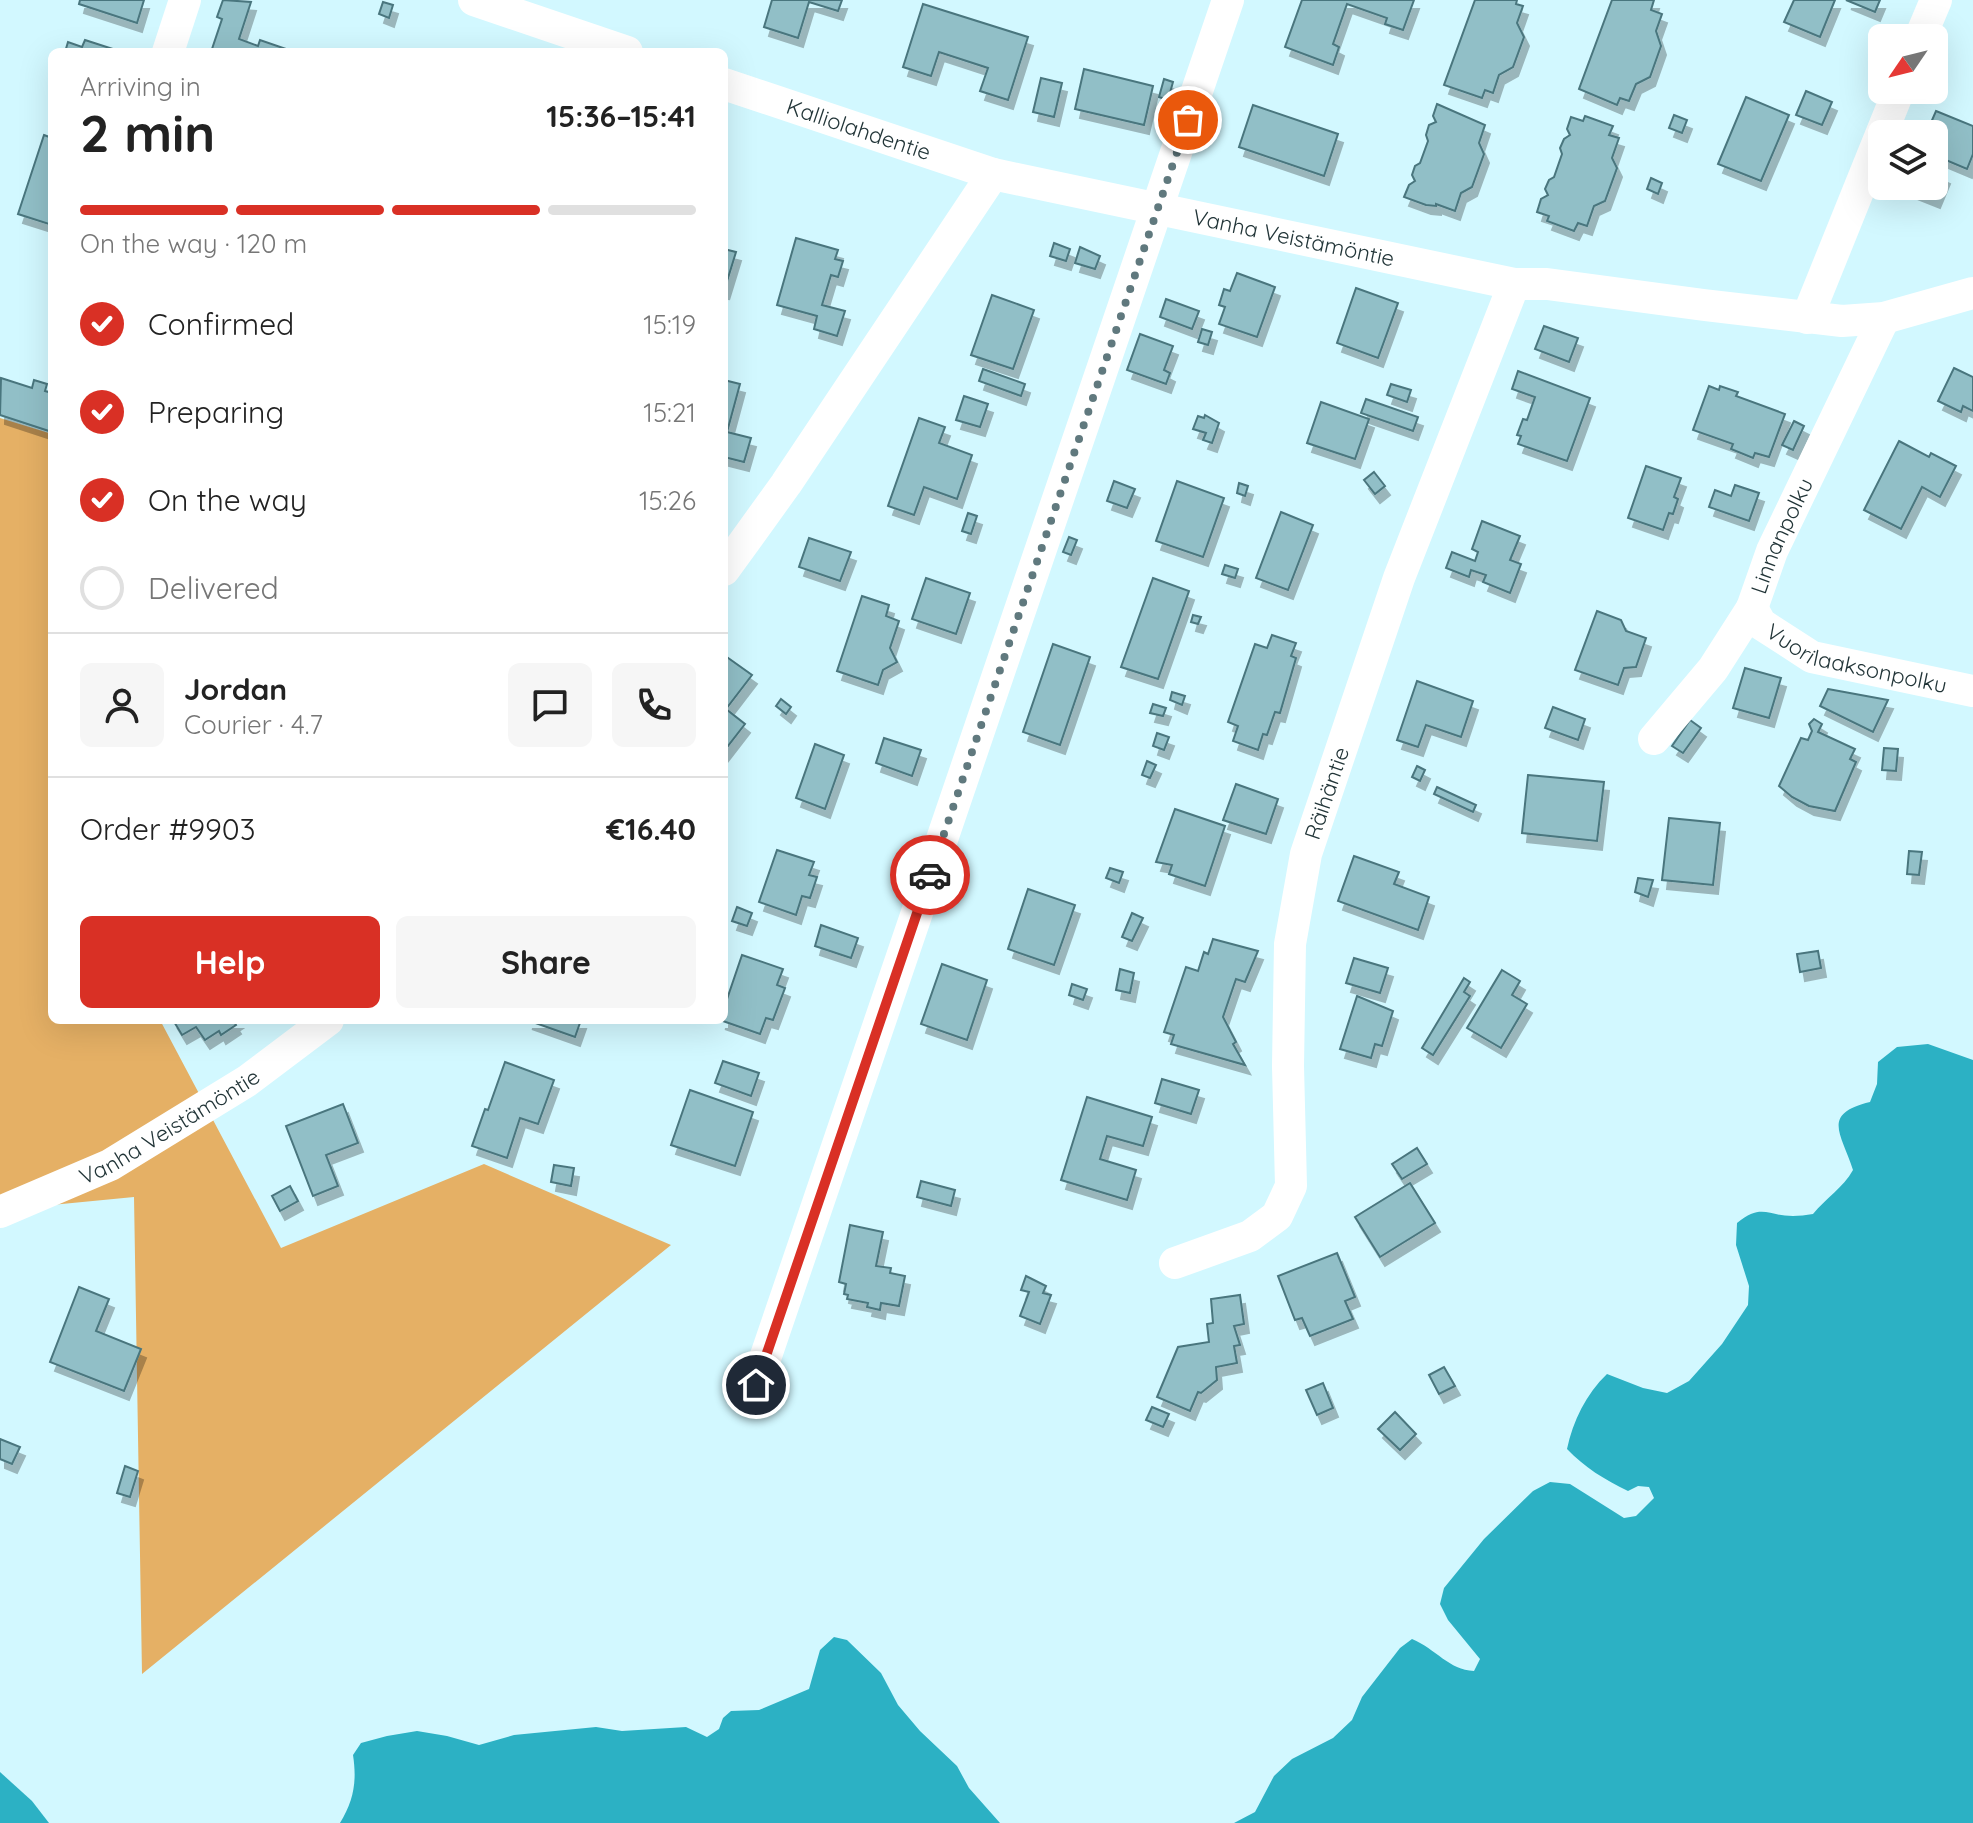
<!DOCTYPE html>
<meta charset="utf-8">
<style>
:root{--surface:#fff;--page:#f6f6f6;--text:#222;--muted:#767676;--line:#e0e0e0;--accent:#d93025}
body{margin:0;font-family:Quicksand,sans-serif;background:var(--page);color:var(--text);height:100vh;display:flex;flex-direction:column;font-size:30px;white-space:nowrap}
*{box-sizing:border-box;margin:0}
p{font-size:26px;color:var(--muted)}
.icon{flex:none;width:44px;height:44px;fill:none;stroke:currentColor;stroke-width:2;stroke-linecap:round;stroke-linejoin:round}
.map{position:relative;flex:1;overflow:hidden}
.details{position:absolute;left:48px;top:48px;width:680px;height:976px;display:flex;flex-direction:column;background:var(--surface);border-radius:12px;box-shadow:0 8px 32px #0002}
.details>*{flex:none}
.needle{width:52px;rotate:235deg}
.tools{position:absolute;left:1868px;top:24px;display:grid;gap:16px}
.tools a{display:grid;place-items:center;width:80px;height:80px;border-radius:12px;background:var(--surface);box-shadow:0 8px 32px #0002;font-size:40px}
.pin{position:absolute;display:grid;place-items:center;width:68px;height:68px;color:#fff;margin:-34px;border:4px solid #fff;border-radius:50%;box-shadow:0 2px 8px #0007}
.courier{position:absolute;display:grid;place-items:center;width:80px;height:80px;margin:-40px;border:6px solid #d93025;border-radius:50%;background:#fff;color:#222;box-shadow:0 2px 10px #0007}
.summary em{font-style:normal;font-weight:700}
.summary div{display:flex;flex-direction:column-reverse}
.summary{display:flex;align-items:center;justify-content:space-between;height:136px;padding:0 32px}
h1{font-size:52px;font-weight:700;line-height:60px}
.bar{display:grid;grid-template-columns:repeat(4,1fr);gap:12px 8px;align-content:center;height:96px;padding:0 32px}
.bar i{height:10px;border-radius:6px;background:var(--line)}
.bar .selected{background:var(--accent)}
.bar p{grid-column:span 4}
.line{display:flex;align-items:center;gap:20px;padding:0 32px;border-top:2px solid var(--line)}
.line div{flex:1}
.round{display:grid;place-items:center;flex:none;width:84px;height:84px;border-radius:12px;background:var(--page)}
ol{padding:0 32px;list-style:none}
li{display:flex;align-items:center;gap:24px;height:88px}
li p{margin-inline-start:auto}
li .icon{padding:8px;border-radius:50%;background:var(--accent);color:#fff;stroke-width:4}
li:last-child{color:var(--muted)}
li i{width:44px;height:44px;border:4px solid var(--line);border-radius:50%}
.cta{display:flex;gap:16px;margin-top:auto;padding:16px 32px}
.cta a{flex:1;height:92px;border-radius:12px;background:var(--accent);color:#fff;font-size:32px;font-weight:700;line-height:92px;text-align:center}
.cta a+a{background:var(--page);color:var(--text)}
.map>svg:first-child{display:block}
</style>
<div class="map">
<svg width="1973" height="1823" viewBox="0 0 1973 1823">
<defs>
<filter id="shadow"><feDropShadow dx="5" dy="9" stdDeviation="0" flood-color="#0004"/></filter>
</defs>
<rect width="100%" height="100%" fill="#d2f8ff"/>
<!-- forest -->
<polygon fill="#e5b065" points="0,418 52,434 52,1020 160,1020 281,1248 484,1164 671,1245 142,1674 134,1197 0,1210"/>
<!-- water -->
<g fill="#2cb1c4">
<path d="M1928 1044 1973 1060V1823H1234L1255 1812 1274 1776 1292 1759 1333 1738 1352 1720 1362 1697 1400 1648 1412 1639C1436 1649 1449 1670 1474 1671L1480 1659 1448 1620 1440 1604 1444 1588 1484 1539 1533 1491 1550 1482 1570 1484 1624 1518 1636 1516 1654 1498 1649 1487 1638 1486 1628 1491C1605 1480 1584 1467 1567 1449 1573 1421 1586 1394 1607 1374L1643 1388 1667 1393 1689 1381 1722 1344 1748 1305 1749 1286 1736 1245 1737 1223C1762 1203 1767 1216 1793 1216 1799 1216 1806 1215 1813 1214 1826 1198 1843 1188 1853 1170 1841 1133 1821 1114 1870 1102L1877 1084 1878 1062 1897 1047Z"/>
<path d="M834 1637 847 1640 881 1673 898 1705 920 1731 957 1766 969 1788 1000 1823H340C354 1800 357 1781 353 1755L361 1743 387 1736 417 1731 447 1736 479 1745 514 1735 596 1727 622 1731 686 1727 707 1737 719 1729 723 1718 731 1711 759 1710 809 1689 820 1650Z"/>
<polygon points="0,1772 32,1801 49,1823 0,1823"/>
</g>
<!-- building -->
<g fill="#91bfc7" stroke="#4a767e" stroke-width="2" filter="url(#shadow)">
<polygon points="80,0 144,0 137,23 79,4"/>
<polygon points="223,0 251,2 239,39 258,46 260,40 286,49 286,52 211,52 222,19 217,17"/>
<polygon points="772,0 842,0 838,11 809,2 798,38 764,27"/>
<polygon points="1302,0 1414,0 1403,30 1385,24 1387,18 1347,4 1333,44 1339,47 1333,65 1285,47"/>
<polygon points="1475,0 1517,0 1516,4 1523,6 1517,23 1524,37 1513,67 1499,75 1493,93 1485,90 1482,98 1444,85"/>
<polygon points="1612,0 1654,0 1651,10 1662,14 1656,31 1661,46 1650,77 1636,84 1629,101 1620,98 1617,105 1579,89"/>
<polygon points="1794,0 1835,0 1820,37 1784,22"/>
<polygon points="1846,0 1880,0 1875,12"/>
<polygon points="383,2 393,5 389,18 379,14"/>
<polygon points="923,4 1028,37 1008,100 980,91 988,68 939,52 931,76 903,67"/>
<polygon points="85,40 119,51 65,52 68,42 82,47"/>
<polygon points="1084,69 1153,86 1144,125 1075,109"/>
<polygon points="1041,78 1062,83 1054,117 1033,112"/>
<polygon points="1164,79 1173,82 1168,100 1159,97"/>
<polygon points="1806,91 1832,102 1822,125 1796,115"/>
<polygon points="1746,97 1789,115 1761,181 1718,164"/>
<polygon points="1437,104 1485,125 1479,143 1484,154 1472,187 1461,193 1455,211 1436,204 1436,206 1426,205 1404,197 1409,185 1415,181 1412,175 1415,166 1420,163 1428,141 1426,135 1429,125 1436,122 1433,116"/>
<polygon points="1253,105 1338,134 1324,176 1239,147"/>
<polygon points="1936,111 1973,126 1973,154 1967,169 1934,155 1934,134 1926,134"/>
<polygon points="1674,115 1687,120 1682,133 1669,128"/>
<polygon points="1585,116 1613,126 1609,135 1619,138 1612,158 1617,168 1605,201 1594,206 1587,226 1578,223 1574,231 1547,221 1549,216 1537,212 1541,199 1548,195 1545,189 1549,180 1554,177 1562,154 1560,148 1564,139 1570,135 1567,129 1571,117 1583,121"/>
<polygon points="44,135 52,138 52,225 18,214"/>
<polygon points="1934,170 1945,175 1935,199 1905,187 1934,186"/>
<polygon points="1651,178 1662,183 1658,194 1647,189"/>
<polygon points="796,238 838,250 835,259 843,261 838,277 831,275 822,305 845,311 837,336 814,329 817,316 777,305"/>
<polygon points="1054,243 1070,249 1066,261 1050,256"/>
<polygon points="1080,247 1100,256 1095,269 1075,263"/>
<polygon points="724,249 736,252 724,291"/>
<polygon points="1237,273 1275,287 1257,337 1219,324 1225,307 1219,305 1224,289 1230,291"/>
<polygon points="1356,288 1398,303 1378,358 1337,343"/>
<polygon points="992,295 1034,310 1013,369 971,355"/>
<polygon points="1166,299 1199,311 1192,329 1160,317"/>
<polygon points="1544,326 1578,338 1569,362 1535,349"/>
<polygon points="1202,329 1212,332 1208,345 1198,342"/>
<polygon points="1140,334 1173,346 1164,370 1170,373 1166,384 1127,370"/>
<polygon points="1954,368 1973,377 1973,411 1963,406 1961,412 1938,401"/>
<polygon points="983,369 1025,384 1021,396 979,381"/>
<polygon points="1518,371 1590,398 1567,461 1518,444 1521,436 1517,435 1523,419 1527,420 1535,397 1512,389"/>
<polygon points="1,378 32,388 34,380 47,384 45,391 52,393 52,432 0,415"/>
<polygon points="724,380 740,384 727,432 751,438 744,462 724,457"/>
<polygon points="1391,384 1411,390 1407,402 1387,395"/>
<polygon points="1709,386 1719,390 1720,386 1738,392 1736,396 1785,414 1769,457 1755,453 1753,458 1731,449 1733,444 1693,430"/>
<polygon points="964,396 988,404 980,427 956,420"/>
<polygon points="1366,399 1418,417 1413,431 1361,413"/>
<polygon points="1321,402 1369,419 1355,459 1307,443"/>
<polygon points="1205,415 1219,423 1212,443 1203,440 1206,433 1193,429 1198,416 1204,418"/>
<polygon points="919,418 945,427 939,443 972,455 957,499 924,487 914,515 888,506"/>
<polygon points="1794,421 1804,426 1793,450 1782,445"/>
<polygon points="1899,441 1929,457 1931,453 1956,466 1940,497 1922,487 1901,529 1864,510"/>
<polygon points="1646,466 1681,478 1674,497 1678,499 1673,514 1669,513 1663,530 1628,518"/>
<polygon points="1374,472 1385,486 1375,494 1364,480"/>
<polygon points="1114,481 1135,489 1127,508 1107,501"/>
<polygon points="1177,481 1224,498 1203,557 1156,541"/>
<polygon points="1239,483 1248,486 1245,496 1237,493"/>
<polygon points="1735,485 1759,493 1749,521 1709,507 1715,490 1731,496"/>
<polygon points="1281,512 1313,525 1288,590 1256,578"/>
<polygon points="968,513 977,516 971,534 962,531"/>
<polygon points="1482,521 1520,536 1510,560 1521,564 1510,593 1483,582 1486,575 1471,570 1469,577 1446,568 1452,552 1475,561 1478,552 1472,549"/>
<polygon points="1069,537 1077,540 1071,555 1063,552"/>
<polygon points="809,538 851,552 840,581 799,567"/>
<polygon points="1225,565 1238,569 1235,578 1222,574"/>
<polygon points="926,578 970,593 956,634 912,619"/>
<polygon points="1153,578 1189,591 1158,679 1121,667"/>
<polygon points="862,596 889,605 886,616 899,621 890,648 897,662 883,670 878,685 837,671"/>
<polygon points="1597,611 1621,620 1626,631 1646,638 1636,667 1624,668 1618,685 1575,670"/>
<polygon points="1193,615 1201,617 1198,624 1191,622"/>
<polygon points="1272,635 1296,643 1291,656 1296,658 1280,713 1275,712 1267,735 1263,734 1258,750 1233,741 1238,726 1228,722 1255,644 1267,648"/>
<polygon points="1053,644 1090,657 1060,745 1023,732"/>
<polygon points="724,655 752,675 726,709 745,724 724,751"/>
<polygon points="1745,668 1781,678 1769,718 1733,708"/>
<polygon points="1417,681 1473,701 1461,737 1426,725 1418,747 1397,740"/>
<polygon points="1828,689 1888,700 1873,732 1820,706"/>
<polygon points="1172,692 1185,696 1182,705 1170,700"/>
<polygon points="781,699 791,707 786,714 776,706"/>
<polygon points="1153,704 1166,708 1163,716 1150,713"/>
<polygon points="1553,707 1585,719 1578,740 1545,728"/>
<polygon points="1814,719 1822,724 1818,732 1855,749 1850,759 1856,762 1835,811 1809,806 1792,797 1779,786 1801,738 1808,740 1812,731 1809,724"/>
<polygon points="1690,720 1701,728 1683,753 1672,746"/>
<polygon points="1157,733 1169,737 1164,750 1153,746"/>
<polygon points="884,738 921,750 912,776 876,763"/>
<polygon points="815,744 844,755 825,809 796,798"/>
<polygon points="1884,748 1898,749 1896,771 1882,770"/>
<polygon points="1147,761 1156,765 1150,778 1142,775"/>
<polygon points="1417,766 1425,770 1420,781 1412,777"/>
<polygon points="1528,775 1604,782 1597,841 1522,833"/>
<polygon points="1236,784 1278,799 1266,834 1223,820"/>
<polygon points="1437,787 1476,805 1473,812 1434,794"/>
<polygon points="1175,809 1225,826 1205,886 1169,874 1172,865 1156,862"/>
<polygon points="1669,818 1720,823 1713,885 1662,880"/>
<polygon points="777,850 814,862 809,875 817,877 810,898 802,896 796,915 759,902"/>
<polygon points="1909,851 1922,852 1919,875 1907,874"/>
<polygon points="1354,856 1399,872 1394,884 1429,897 1418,930 1338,901"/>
<polygon points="1110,868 1123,872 1119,883 1106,878"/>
<polygon points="1638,878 1653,880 1648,897 1635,892"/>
<polygon points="1028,889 1075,905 1054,965 1008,949"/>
<polygon points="737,907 752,913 747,926 732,921"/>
<polygon points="1132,913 1143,918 1132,941 1122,937"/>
<polygon points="821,925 858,938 851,958 815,946"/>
<polygon points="1213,939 1258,951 1245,982 1236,979 1223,1017 1236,1042 1233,1044 1245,1065 1171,1044 1174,1035 1164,1032 1186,967 1198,971 1204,952 1208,954"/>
<polygon points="1818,951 1821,968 1800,972 1797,954"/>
<polygon points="742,955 783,969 777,985 785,988 773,1020 766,1018 760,1034 720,1020 724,1020 724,1008"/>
<polygon points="1354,958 1388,968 1380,993 1346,983"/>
<polygon points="942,964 987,980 967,1040 921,1024"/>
<polygon points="1120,969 1134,973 1130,993 1116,990"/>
<polygon points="1502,970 1520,981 1512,995 1527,1004 1501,1048 1467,1028"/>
<polygon points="1464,978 1470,982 1464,992 1470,996 1433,1055 1422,1048"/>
<polygon points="1072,984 1087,989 1083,1000 1069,995"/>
<polygon points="1357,996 1393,1011 1382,1046 1375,1044 1371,1058 1340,1049"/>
<polygon points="173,1020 237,1020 234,1022 236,1025 221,1035 219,1031 205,1040 196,1027 182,1035"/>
<polygon points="527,1020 581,1020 575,1037"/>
<polygon points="723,1061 759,1073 751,1096 715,1083"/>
<polygon points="505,1062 554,1080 538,1124 520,1118 507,1158 472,1146 485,1109 488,1110"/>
<polygon points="1162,1079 1199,1090 1191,1114 1155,1103"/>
<polygon points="690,1090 753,1112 735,1166 671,1145"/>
<polygon points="1087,1097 1152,1117 1143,1146 1107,1136 1100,1159 1136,1170 1127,1200 1061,1180"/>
<polygon points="343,1104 358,1143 326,1155 338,1186 313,1196 286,1126"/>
<polygon points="1417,1148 1427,1164 1402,1179 1392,1164"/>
<polygon points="554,1165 574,1168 571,1186 551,1182"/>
<polygon points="921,1181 955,1190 951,1206 917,1197"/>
<polygon points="1410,1183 1435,1223 1380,1257 1355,1217"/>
<polygon points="290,1186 298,1201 280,1211 272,1196"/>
<polygon points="850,1225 883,1232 876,1266 891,1268 890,1273 905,1276 899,1306 881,1303 880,1310 867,1307 868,1303 847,1299 848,1295 844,1294 846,1284 839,1282"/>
<polygon points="1337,1253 1355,1297 1345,1301 1353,1319 1310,1336 1302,1318 1295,1320 1278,1276"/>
<polygon points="1026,1276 1046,1286 1043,1293 1051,1295 1040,1324 1020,1316 1029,1292 1021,1290"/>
<polygon points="79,1287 109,1299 96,1331 141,1349 124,1391 50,1362"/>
<polygon points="1240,1295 1244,1324 1234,1326 1240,1345 1234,1346 1237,1363 1216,1367 1217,1380 1201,1393 1198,1392 1190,1411 1157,1397 1178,1347 1209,1342 1207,1324 1213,1323 1211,1299"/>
<polygon points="1444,1367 1455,1386 1439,1394 1429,1375"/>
<polygon points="1323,1383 1333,1408 1317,1415 1306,1390"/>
<polygon points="1152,1407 1169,1414 1163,1427 1146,1420"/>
<polygon points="1395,1412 1416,1434 1400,1450 1378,1429"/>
<polygon points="0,1439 20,1447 12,1464 0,1459"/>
<polygon points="125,1466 138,1471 130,1497 117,1493"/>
</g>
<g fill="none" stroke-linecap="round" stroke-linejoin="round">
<!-- minor -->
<g stroke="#fff" stroke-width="32">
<polyline points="474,0 627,52"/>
<polyline points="1920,38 1936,0"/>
<polyline points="168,52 185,0"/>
<path id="s1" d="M724 84 993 174"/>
<polyline points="1807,318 1899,90"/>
<path id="s2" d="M724 570 786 484 993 174 1514 284H1547L1704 305 1842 321 1884 318 1973 293"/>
<path id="s3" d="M1752 608 1761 624 1812 657 1973 691"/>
<path id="s4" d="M1654 739 1713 669 1752 608 1772 551 1884 318"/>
<path id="s5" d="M0 1212 110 1165 247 1081 328 1020"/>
<path id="s6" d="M1175 1263 1250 1236 1277 1216 1291 1186 1288 1066 1290 944 1306 854 1399 578 1514 284"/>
<polyline points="756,1385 1228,0"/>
</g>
</g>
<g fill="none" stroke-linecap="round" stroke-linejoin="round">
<!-- done -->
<polyline stroke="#60797e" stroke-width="8" stroke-dasharray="0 14.4" points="930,875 1188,120"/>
<!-- route -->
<polyline stroke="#d93025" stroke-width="10" points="756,1385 930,875"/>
</g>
<g text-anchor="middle" stroke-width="6" stroke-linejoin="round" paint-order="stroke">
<!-- street labels -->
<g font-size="22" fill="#223538" stroke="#fdfdfd">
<text dy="8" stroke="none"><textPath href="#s1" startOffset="142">Kalliolahdentie</textPath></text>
<text dy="8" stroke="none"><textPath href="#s2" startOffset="786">Vanha Veistämöntie</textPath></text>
<text dy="8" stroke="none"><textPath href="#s4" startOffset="242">Linnanpolku</textPath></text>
<text dy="8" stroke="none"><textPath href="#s3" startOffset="122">Vuorilaaksonpolku</textPath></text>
<text dy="8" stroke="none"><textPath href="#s6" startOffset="544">Räihäntie</textPath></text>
<text dy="8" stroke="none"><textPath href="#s5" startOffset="190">Vanha Veistämöntie</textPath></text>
</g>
</g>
</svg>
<div class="tools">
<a><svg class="needle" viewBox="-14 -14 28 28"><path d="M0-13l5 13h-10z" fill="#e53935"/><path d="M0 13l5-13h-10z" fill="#767676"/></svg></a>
<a><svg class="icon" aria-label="layers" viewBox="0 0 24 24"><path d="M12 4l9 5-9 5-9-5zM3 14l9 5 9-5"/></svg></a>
</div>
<div class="pin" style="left:1188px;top:120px;background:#ea580c"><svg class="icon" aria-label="bag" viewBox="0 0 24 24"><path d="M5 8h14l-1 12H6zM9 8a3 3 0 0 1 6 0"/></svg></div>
<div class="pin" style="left:756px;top:1385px;background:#1f2937"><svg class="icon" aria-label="home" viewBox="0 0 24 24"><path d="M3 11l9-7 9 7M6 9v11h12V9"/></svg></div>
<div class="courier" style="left:930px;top:875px"><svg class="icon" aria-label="car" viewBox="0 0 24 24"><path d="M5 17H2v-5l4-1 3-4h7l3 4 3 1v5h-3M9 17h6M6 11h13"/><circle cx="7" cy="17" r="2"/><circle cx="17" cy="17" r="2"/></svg></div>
<section class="details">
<div class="summary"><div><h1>2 min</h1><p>Arriving in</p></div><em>15:36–15:41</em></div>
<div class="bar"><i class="selected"></i><i class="selected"></i><i class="selected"></i><i></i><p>On the way · 120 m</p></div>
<ol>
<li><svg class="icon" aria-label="check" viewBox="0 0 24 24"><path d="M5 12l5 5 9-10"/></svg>Confirmed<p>15:19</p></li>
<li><svg class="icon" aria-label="check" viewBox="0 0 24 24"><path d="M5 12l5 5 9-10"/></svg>Preparing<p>15:21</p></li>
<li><svg class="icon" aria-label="check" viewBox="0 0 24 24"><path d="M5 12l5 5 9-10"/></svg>On the way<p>15:26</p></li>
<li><i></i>Delivered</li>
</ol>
<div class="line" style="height:144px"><a class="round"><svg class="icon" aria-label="person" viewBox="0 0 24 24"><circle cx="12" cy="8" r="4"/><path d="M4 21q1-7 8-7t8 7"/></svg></a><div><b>Jordan</b><p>Courier · 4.7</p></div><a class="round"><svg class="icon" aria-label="chat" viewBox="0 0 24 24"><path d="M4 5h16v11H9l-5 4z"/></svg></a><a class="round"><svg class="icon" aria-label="phone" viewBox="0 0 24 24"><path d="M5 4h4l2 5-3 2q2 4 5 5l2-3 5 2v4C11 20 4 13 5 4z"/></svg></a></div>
<div class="line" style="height:104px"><div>Order #9903</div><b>€16.40</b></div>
<div class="cta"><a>Help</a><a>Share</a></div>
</section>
</div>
